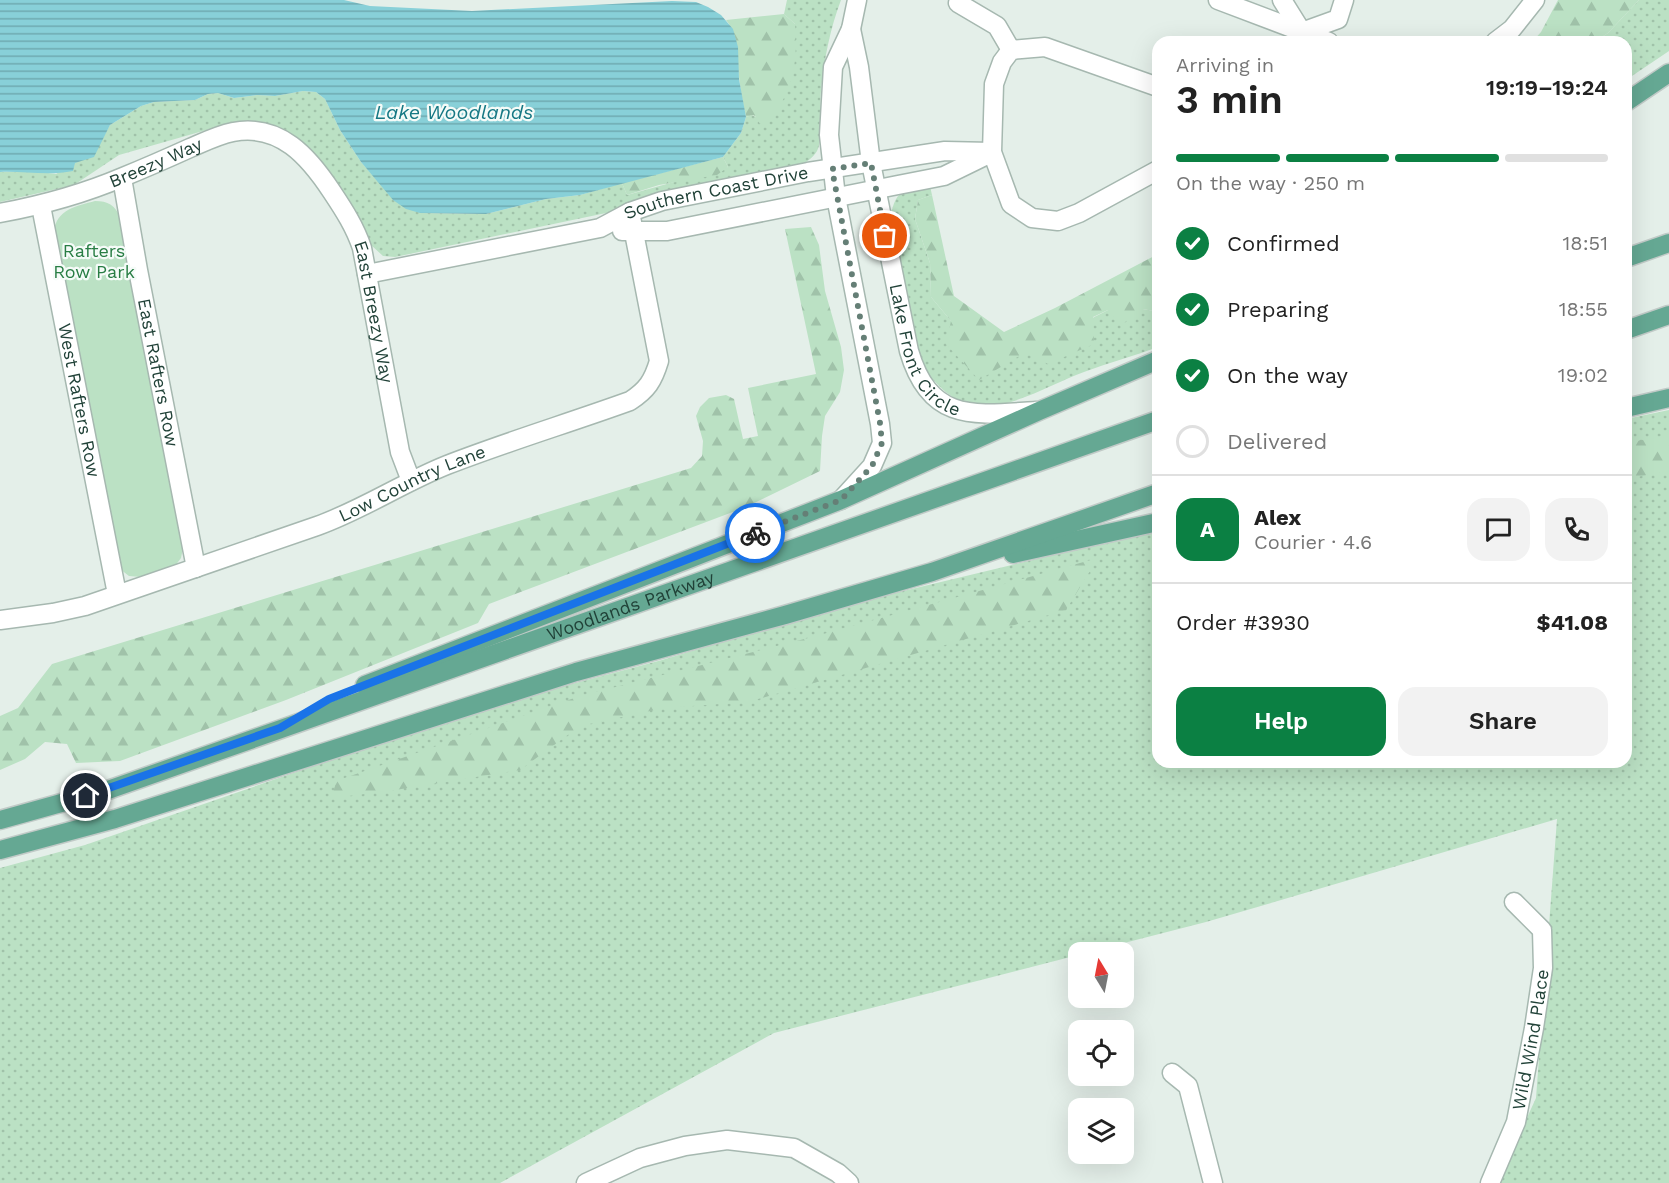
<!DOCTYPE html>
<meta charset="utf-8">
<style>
:root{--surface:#fff;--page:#f2f2f2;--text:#222;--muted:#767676;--line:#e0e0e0;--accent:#0b8043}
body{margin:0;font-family:"Work Sans",sans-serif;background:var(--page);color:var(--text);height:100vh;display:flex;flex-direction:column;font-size:22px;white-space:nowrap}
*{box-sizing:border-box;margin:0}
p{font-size:20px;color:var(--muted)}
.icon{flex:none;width:33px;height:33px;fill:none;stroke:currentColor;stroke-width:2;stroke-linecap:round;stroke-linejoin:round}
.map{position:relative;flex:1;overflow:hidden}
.side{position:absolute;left:1152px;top:36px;width:480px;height:732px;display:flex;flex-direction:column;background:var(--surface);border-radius:18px;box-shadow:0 6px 24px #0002}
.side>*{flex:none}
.needle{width:39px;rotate:350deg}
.tools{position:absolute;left:1068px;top:942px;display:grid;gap:12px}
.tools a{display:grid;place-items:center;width:66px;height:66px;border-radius:12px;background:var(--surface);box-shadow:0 6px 24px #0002;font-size:30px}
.pin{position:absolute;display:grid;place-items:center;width:51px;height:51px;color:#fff;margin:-26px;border:3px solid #fff;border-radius:50%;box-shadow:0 2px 6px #0007}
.courier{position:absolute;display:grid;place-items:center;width:60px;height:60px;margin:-30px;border:4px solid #1a73e8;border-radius:50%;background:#fff;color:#222;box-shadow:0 2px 8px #0007}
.headline em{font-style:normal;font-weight:600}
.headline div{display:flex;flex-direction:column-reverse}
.headline{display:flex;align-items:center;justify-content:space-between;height:102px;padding:0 24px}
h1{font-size:39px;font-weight:600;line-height:45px}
.bar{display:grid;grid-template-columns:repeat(4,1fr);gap:9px 6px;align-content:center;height:72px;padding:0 24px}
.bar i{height:8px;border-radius:4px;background:var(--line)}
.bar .active{background:var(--accent)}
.bar p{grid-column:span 4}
.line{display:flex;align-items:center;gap:15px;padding:0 24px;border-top:2px solid var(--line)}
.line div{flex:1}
.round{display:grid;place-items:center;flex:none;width:63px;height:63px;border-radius:18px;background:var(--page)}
ol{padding:0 24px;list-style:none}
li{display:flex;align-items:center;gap:18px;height:66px}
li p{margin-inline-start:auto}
li .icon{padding:6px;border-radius:50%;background:var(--accent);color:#fff;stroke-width:4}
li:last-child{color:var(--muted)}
li i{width:33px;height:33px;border:3px solid var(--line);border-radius:50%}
.primary-button{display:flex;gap:12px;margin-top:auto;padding:12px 24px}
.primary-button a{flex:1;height:69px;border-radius:18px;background:var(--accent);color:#fff;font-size:24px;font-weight:600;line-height:69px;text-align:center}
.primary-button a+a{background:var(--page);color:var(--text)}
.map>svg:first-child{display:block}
</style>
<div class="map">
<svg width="1669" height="1183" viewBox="0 0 1669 1183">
<defs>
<pattern id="grass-dots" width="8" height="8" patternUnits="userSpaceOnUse" patternTransform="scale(1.5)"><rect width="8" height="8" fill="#bbe1c4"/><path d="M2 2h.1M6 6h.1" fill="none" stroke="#a0c2a9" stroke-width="1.8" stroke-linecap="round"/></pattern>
<pattern id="forest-firs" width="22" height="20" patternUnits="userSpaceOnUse" patternTransform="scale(1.5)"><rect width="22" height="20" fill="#bbe1c4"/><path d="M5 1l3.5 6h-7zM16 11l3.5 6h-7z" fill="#a0c2a9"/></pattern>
<pattern id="water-rules" width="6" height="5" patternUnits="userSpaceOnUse" patternTransform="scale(1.5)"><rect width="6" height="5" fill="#88d0d8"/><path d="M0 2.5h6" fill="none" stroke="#6faab0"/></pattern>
</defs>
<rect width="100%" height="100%" fill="#e4efe9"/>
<!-- grass -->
<g fill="url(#grass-dots)">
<path d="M787 0H841C830 29 824 60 821 91 819 107 824 137 817 151 810 164 787 171 774 178L395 257 383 256 371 245 292 134 238 121 119 155 74 185 0 202V172H40L56 174 74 163 105 134 110 125 141 106 154 102 195 100 208 94 218 93 234 98 257 95 275 96 303 91 316 92 325 99 340 130 361 162 375 178 420 213 486 214 546 199 580 195 622 183 627 195 728 167 723 157 741 133 746 117 752 115 756 117 795 24 784 14Z"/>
<polygon points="1639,0 1669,0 1669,51 1626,80 1626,42 1594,42 1608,33"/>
<path d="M930 186 932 195 918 200 915 219 930 263 931 297 951 321 1026 352 1108 310 1143 309 1158 312V347C1134 356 1108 363 1084 372 1053 383 1003 414 971 405 949 399 935 383 922 366L891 215C896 188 906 190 930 186Z"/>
<polygon points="1669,410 1669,1183 1497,1183 1536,1098 1557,819 1206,922 1089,952 1078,952 1078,955 774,1033 500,1183 0,1183 0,868 85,845 412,732 538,693 662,660 845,605 1158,530 1158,762 1626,762 1626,419"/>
</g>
<!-- forest -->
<g fill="url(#forest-firs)">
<polygon points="1558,0 1639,0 1608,33 1594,42 1532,42 1541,32"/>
<path d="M784 14 795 24C798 60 794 103 760 124L756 117 753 115 746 117C742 101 740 85 738 69 735 49 740 38 726 20Z"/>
<polygon points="723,157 728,167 717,175 659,185 627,195 622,183"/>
<polygon points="932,195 954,296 1004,332 1055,308 1158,254 1158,312 1143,309 1121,325 1108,310 1093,317 1094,344 1048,364 1026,352 979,380 946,344 951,321 931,297 930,263 915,219 918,200"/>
<polygon points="811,227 819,245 825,291 841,347 844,370 840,392 825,416 822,436 820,471 746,507 489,604 478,623 286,700 120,761 76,763 67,744 45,742 25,759 0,770 0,716 18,708 52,664 691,468 702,456 703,441 696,416 700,407 709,398 726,395 734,399 743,439 758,436 748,388 816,374 785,229"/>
<polygon points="1669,435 1669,471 1626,479 1626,443"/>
<polygon points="1098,558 1066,610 748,702 664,708 580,726 520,770 389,791 332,798 336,781 580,696 816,636"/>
</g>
<!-- park -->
<path fill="#bbe1c4" d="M95 201C108 201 115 205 120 217L183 548 181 558 175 566 141 577 129 576 120 569 54 232C56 209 77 206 95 201Z"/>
<!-- water -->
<path fill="url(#water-rules)" d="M0 0H344L370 6 472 11 672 1 696 2 708 7 721 15 733 29 738 47 739 79 746 117 741 133 723 157 580 195 546 199 486 214 420 213 406 209 393 200 361 162 340 130 325 99 316 92 303 91 275 96 257 95 234 98 218 93 208 94 195 100 154 102 141 106 110 125 94 157 75 163 73 171C49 176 24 171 0 172Z"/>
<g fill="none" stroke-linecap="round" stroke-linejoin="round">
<defs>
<g id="minor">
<polyline points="1218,0 1329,42"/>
<polyline points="1282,0 1302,32"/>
<polyline points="958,3 997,26 1011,50"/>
<path id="s1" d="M851 29 859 67 871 163 909 351C930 423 974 415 1036 411"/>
<polyline points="1302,32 1338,19 1344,0"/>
<polyline points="1495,42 1512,29 1535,0"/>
<polyline points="1158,87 1045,47 1011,50 1002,62 994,84 992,152 1011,204 1032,218 1058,221 1079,213 1158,170"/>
<path id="s2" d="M122 178 138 270 196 568"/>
<path id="s3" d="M41 206 117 594"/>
<path id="s4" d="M0 213C43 205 83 194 123 177 145 168 168 158 190 148 204 142 218 135 233 132 280 123 309 157 332 192 344 210 355 227 362 248L400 452 411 481"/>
<polyline points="622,231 667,231 898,185 944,176 989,154"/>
<path id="s5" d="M367 274 600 228 630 212 662 201 808 172 945 151 992 152"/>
<polyline points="841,500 872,466 882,443 880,424 836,197 829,135 833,67 851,29 857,0"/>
<path id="s6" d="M0 620 53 613 85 606 317 526C362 510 402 483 447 465 506 442 569 423 630 401 647 390 653 381 659 361L630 212"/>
<polyline points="1172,1073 1188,1086 1213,1183"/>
<polyline points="586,1183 640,1158 685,1146 727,1140 794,1148 838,1173 849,1183"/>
<path id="s7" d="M1490 1183 1516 1122 1534 1028 1543 968 1542 930 1514 902"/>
</g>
<g id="primary">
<polyline points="1626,102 1669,73"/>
<polyline points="1626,258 1669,243"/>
<polyline points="1626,330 1669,315"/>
<polyline points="1626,408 1669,398"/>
<polyline points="1013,554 1158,522"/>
<polyline points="365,685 841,500 1039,411 1158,360"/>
<path id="s8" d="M0 820 108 790 1158 420"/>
<polyline points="0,850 115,819 576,672 785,615 932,572 1158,493"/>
</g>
</defs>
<!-- minor casing -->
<use href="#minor" stroke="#a6b8b0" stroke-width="21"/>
<!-- primary casing -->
<use href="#primary" stroke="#c1cac7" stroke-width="21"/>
<!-- minor -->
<use href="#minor" stroke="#fff" stroke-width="18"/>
<!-- primary -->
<use href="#primary" stroke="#65a893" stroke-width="18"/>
</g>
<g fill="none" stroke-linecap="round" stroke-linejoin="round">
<!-- done -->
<polyline stroke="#657f76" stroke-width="6" stroke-dasharray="0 10.8" points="755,533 841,500 872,466 882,443 880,423 832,169 871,163 885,236"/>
<!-- route -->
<polyline stroke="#1a73e8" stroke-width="8" points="86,796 280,728 329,699 755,533"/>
</g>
<g text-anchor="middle" stroke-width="4.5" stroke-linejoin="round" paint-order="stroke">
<!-- street labels -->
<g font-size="18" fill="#214238" stroke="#f5fbf8">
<text dy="6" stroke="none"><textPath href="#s4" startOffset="164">Breezy Way</textPath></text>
<text dy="6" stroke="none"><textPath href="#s5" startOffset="360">Southern Coast Drive</textPath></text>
<text dy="6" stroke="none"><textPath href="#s4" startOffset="500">East Breezy Way</textPath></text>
<text dy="6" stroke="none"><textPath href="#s1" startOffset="334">Lake Front Circle</textPath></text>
<text dy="6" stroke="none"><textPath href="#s2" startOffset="198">East Rafters Row</textPath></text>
<text dy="6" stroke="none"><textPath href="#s3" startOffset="198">West Rafters Row</textPath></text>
<text dy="6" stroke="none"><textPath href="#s6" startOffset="436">Low Country Lane</textPath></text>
<text dy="6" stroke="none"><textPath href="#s8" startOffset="666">Woodlands Parkway</textPath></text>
<text dy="6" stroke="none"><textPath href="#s7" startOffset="150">Wild Wind Place</textPath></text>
</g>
<!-- park labels -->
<g font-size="18" fill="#287d44" stroke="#f5fbf8">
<text x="94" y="257">Rafters<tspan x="94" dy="21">Row Park</tspan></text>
</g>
<!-- water labels -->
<g font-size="20" font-style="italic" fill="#167884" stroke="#f5fbf8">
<text x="454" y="119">Lake Woodlands</text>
</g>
</g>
</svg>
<div class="tools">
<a><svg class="needle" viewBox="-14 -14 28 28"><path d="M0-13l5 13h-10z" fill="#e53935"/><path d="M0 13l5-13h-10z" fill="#767676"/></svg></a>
<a><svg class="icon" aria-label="locate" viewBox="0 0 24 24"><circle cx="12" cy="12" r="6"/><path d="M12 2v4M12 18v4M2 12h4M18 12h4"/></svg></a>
<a><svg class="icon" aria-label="layers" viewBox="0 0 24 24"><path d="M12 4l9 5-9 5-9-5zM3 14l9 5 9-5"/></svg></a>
</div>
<div class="pin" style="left:885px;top:236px;background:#ea580c"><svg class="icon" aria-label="bag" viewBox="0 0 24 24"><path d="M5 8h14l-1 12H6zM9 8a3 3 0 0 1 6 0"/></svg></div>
<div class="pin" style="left:86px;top:796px;background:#1f2937"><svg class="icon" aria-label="home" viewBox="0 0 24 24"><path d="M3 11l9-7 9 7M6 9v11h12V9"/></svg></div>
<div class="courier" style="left:755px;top:533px"><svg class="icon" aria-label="bike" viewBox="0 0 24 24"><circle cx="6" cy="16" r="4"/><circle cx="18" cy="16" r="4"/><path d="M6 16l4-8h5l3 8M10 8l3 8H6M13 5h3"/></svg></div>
<section class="side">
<div class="headline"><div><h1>3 min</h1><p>Arriving in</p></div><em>19:19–19:24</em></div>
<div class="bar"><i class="active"></i><i class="active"></i><i class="active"></i><i></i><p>On the way · 250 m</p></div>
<ol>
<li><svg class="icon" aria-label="check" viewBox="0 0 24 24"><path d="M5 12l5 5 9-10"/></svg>Confirmed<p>18:51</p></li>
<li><svg class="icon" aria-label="check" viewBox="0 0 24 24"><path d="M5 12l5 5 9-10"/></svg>Preparing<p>18:55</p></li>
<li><svg class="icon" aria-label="check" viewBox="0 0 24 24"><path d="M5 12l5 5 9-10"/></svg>On the way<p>19:02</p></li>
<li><i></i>Delivered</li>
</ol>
<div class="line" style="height:108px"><b class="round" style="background:var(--accent);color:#fff">A</b><div><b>Alex</b><p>Courier · 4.6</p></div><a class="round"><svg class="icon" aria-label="chat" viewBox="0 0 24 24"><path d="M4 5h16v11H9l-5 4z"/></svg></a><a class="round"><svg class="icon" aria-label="phone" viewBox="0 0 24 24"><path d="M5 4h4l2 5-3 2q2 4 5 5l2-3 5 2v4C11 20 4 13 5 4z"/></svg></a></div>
<div class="line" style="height:78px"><div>Order #3930</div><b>$41.08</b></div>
<div class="primary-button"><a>Help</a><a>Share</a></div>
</section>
</div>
